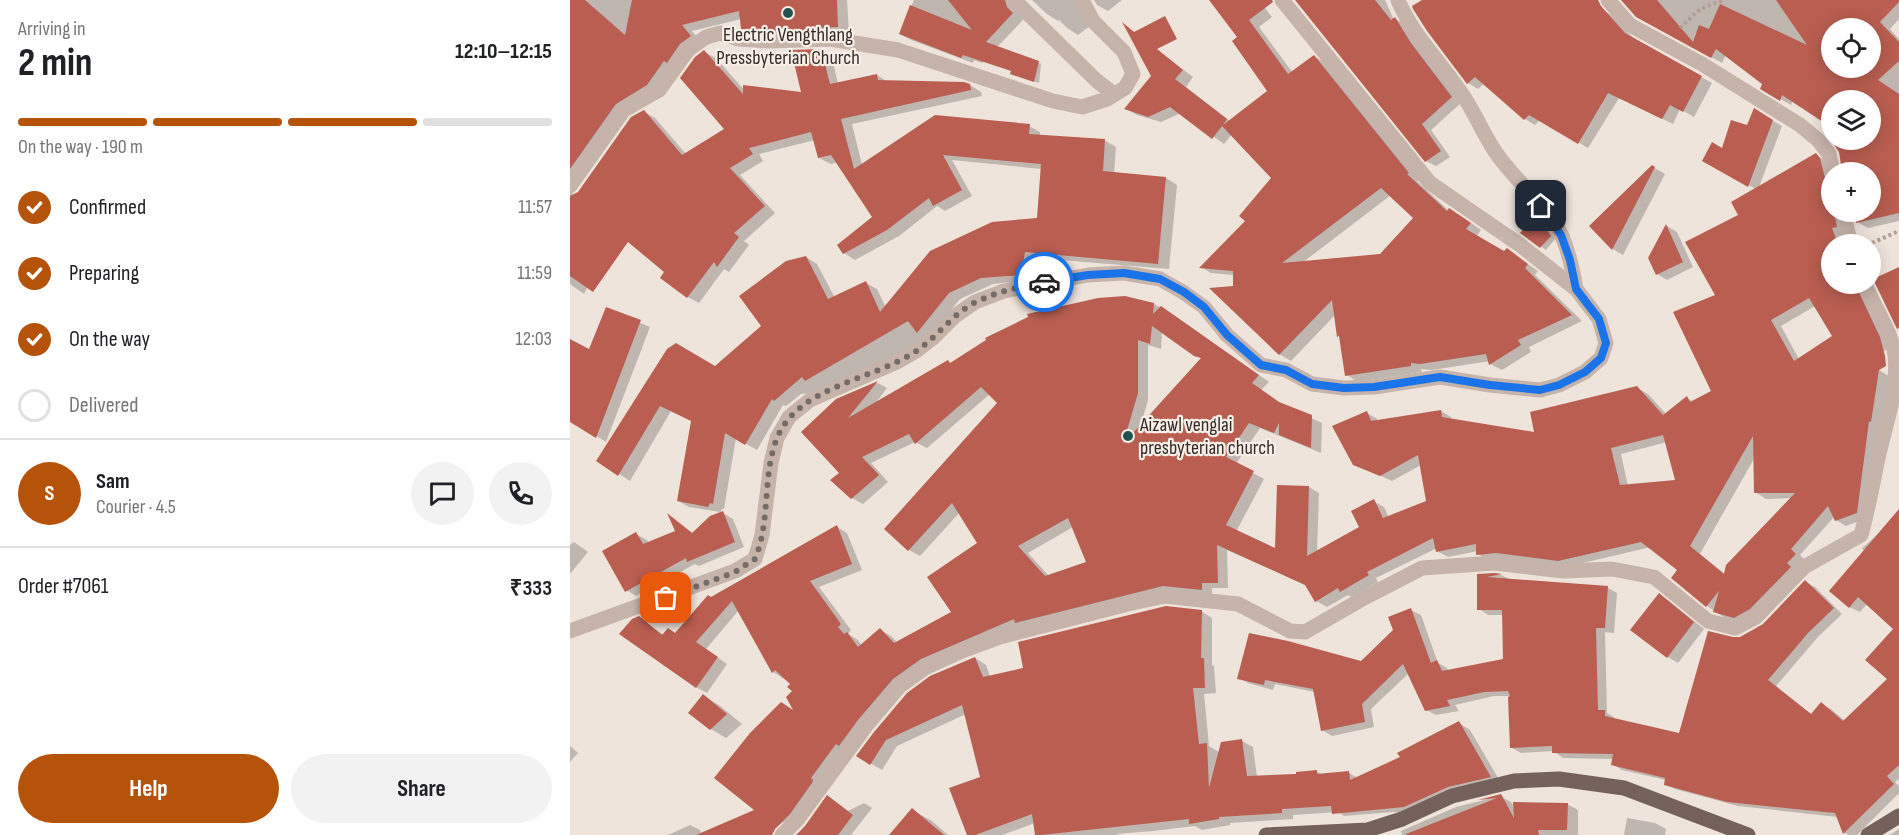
<!DOCTYPE html>
<meta charset="utf-8">
<style>
:root{--surface:#fff;--page:#f2f2f2;--text:#202124;--muted:#757577;--line:#e0e0e0;--accent:#b45309}
body{margin:0;font-family:"Sofia Sans Condensed",sans-serif;background:var(--page);color:var(--text);height:100vh;display:flex;flex-direction:column;font-size:22px;white-space:nowrap}
*{box-sizing:border-box;margin:0}
p{font-size:20px;color:var(--muted)}
.icon{flex:none;width:33px;height:33px;fill:none;stroke:currentColor;stroke-width:2;stroke-linecap:round;stroke-linejoin:round}
.map{position:relative;flex:1;overflow:hidden}
.side{display:flex;flex-direction:column;background:var(--surface);width:570px}
.side>*{flex:none}
.fabs{position:absolute;left:1251px;top:18px;display:grid;gap:12px}
.fabs a{display:grid;place-items:center;width:60px;height:60px;border-radius:50%;background:var(--surface);box-shadow:0 3px 15px #0003;font-size:30px}
.pin{position:absolute;display:grid;place-items:center;width:51px;height:51px;color:#fff;margin:-26px;border-radius:12px;box-shadow:0 3px 9px #0006}
.courier{position:absolute;display:grid;place-items:center;width:60px;height:60px;margin:-30px;border:4px solid #1a73e8;border-radius:50%;background:#fff;color:#222;box-shadow:0 2px 8px #0007}
.head em{font-style:normal;font-weight:700}
.head div{display:flex;flex-direction:column-reverse}
.head{display:flex;align-items:center;justify-content:space-between;height:102px;padding:0 18px}
h1{font-size:39px;font-weight:700;line-height:45px}
.bar{display:grid;grid-template-columns:repeat(4,1fr);gap:9px 6px;align-content:center;height:72px;padding:0 18px}
.bar i{height:8px;border-radius:4px;background:var(--line)}
.bar .current{background:var(--accent)}
.bar p{grid-column:span 4}
.line{display:flex;align-items:center;gap:15px;padding:0 18px;border-top:2px solid var(--line)}
.line div{flex:1}
.round{display:grid;place-items:center;flex:none;width:63px;height:63px;border-radius:32px;background:var(--page)}
ol{padding:0 18px;list-style:none}
li{display:flex;align-items:center;gap:18px;height:66px}
li p{margin-inline-start:auto}
li .icon{padding:6px;border-radius:50%;background:var(--accent);color:#fff;stroke-width:4}
li:last-child{color:var(--muted)}
li i{width:33px;height:33px;border:3px solid var(--line);border-radius:50%}
.action{display:flex;gap:12px;margin-top:auto;padding:12px 18px}
.action a{flex:1;height:69px;border-radius:36px;background:var(--accent);color:#fff;font-size:24px;font-weight:700;line-height:69px;text-align:center}
.action a+a{background:var(--page);color:var(--text)}
main{display:flex;flex:1;min-height:0}
.map>svg:first-child{display:block}
</style>
<main>
<section class="side">
<div class="head"><div><h1>2 min</h1><p>Arriving in</p></div><em>12:10–12:15</em></div>
<div class="bar"><i class="current"></i><i class="current"></i><i class="current"></i><i></i><p>On the way · 190 m</p></div>
<ol>
<li><svg class="icon" aria-label="check" viewBox="0 0 24 24"><path d="M5 12l5 5 9-10"/></svg>Confirmed<p>11:57</p></li>
<li><svg class="icon" aria-label="check" viewBox="0 0 24 24"><path d="M5 12l5 5 9-10"/></svg>Preparing<p>11:59</p></li>
<li><svg class="icon" aria-label="check" viewBox="0 0 24 24"><path d="M5 12l5 5 9-10"/></svg>On the way<p>12:03</p></li>
<li><i></i>Delivered</li>
</ol>
<div class="line" style="height:108px"><b class="round" style="background:var(--accent);color:#fff">S</b><div><b>Sam</b><p>Courier · 4.5</p></div><a class="round"><svg class="icon" aria-label="chat" viewBox="0 0 24 24"><path d="M4 5h16v11H9l-5 4z"/></svg></a><a class="round"><svg class="icon" aria-label="phone" viewBox="0 0 24 24"><path d="M5 4h4l2 5-3 2q2 4 5 5l2-3 5 2v4C11 20 4 13 5 4z"/></svg></a></div>
<div class="line" style="height:78px"><div>Order #7061</div><b>₹333</b></div>
<div class="action"><a>Help</a><a>Share</a></div>
</section>
<div class="map">
<svg width="1329" height="835" viewBox="0 0 1329 835">
<rect width="100%" height="100%" fill="#efe4dc"/>
<!-- shadow -->
<g fill="#0003" fill-rule="evenodd">
<polygon points="0,0 277,0 279,32 183,35 172,28 171,19 122,31 131,42 57,110 3,187 2,196 9,193 74,112 85,118 116,154 157,129 134,52 146,58 175,91 233,94 251,51 262,57 268,84 307,75 318,82 400,85 411,92 412,96 282,124 292,165 459,126 470,132 470,136 534,140 546,147 544,174 596,178 607,185 599,269 466,258 462,280 423,284 390,299 348,351 261,391 231,394 216,406 213,405 187,450 166,438 154,509 152,509 150,512 119,507 108,501 122,421 101,411 60,481 28,460 98,350 145,368 193,326 236,257 247,264 265,298 296,283 307,289 316,308 468,219 472,169 382,160 402,196 375,211 367,206 329,236 285,260 274,253 305,217 268,162 261,164 249,158 245,140 189,154 193,161 170,175 205,213 174,241 179,245 159,272 154,269 129,303 118,297 96,272 68,191 14,294 0,284"/>
<polygon points="344,0 447,0 445,9 453,20 412,63 404,60 403,63 341,40 330,34"/>
<polygon points="462,0 517,0 521,25 508,35 497,28 489,20 488,21 477,14"/>
<polygon points="524,0 552,0 538,11 527,5"/>
<path d="M640 0H689L702 17 689 27 723 73 744 56 755 63 850 180 847 181 879 211 891 216 911 230 906 237 935 253 937 250 968 271 965 275 1012 321 959 347 961 352 932 370 920 364V361L862 370 851 369 852 372 788 382 777 375 766 314 721 361 709 354 664 288V275L641 273 631 267 677 220 703 177 662 134 654 144 611 113 591 122 567 115 557 109 582 76 556 26 623 77 616 87 660 121 699 91 669 37ZM821 195 845 218 810 255 732 263Z"/>
<polygon points="727,0 815,0 824,20 825,19 835,24 891,103 861,130 880,157 866,166 856,161"/>
<polygon points="854,0 1025,0 1033,10 1043,16 1065,40 1142,83 1124,117 1110,109 1103,124 1049,98 1018,148 970,120 965,125 955,119 914,84 908,89 898,83 850,17"/>
<path d="M1053 0H1329V19L1320 29 1329 39V221L1298 228 1287 222 1283 212H1300V172H1273L1270 151 1265 144 1273 140H1300V100H1223L1221 105 1192 88 1194 84 1156 55 1152 63 1067 16ZM1262 28H1300V68H1262Z"/>
<polygon points="466,61 471,64 469,83 442,74"/>
<path d="M1184 110 1212 126 1189 187 1246 155 1256 161 1262 172V212H1276V244H1262V284H1287L1293 287 1320 347 1283 371 1309 370 1319 376 1297 518 1276 526 1266 520 1264 517 1230 555 1235 560 1175 623 1155 618 1137 606 1103 578 1109 570 1081 547 1000 566 918 560 908 554V551L878 557 867 551V548L806 578 808 582 781 597 778 595 757 607 746 601 738 586 657 550 658 588H642V595L604 592 456 628 333 685 234 814 207 825 226 712 224 691 222 684 203 672 169 610 136 649 157 664 137 693 126 687 69 618 94 635 106 634 142 599 267 527 277 533 292 570 249 587 281 630 278 634 288 640 292 646 310 630 321 636 328 643 383 612 409 543 390 512 350 556 339 550 429 403 420 394 357 448 345 442 301 463 318 482 293 504 282 498 263 480 271 473 267 400 308 383 317 388 305 404 378 362 381 364 584 304 602 314 699 382 691 390 713 405 752 423 751 453 690 428 666 464 694 479 666 532 707 551 739 487 749 493 747 552 791 527 803 501 814 507 819 518 858 502 851 465 822 481 785 464 797 413 807 419 808 421 871 411 881 417 882 420 966 433 1067 388 1078 394 1096 414 1117 398 1124 402 1143 392 1147 296 1170 216 1186 189 1134 161 1152 150 1178 127ZM1245 306 1264 337 1229 359 1211 326ZM592 331 632 359 570 428 578 400V345L591 349ZM1097 442 1107 481 1058 486 1051 454ZM1185 457V492L1196 499 1222 498 1155 574 1130 554ZM503 527 519 563 479 576 458 553Z"/>
<polygon points="1083,167 1095,174 1053,255 1043,249 1021,226"/>
<polygon points="968,221 979,230 985,239 976,250 952,233"/>
<polygon points="1097,226 1107,232 1123,267 1097,280 1087,274"/>
<polygon points="36,308 80,327 36,442 0,419 0,340 20,351"/>
<polygon points="153,513 163,519 174,547 129,566 125,564 66,596 56,590 66,534 77,540 79,544 107,532 100,517 124,534"/>
<polygon points="1329,516 1329,687 1325,628 1297,604 1290,612 1279,607 1295,552 1292,548"/>
<polygon points="4,542 18,552 0,574 0,545"/>
<polygon points="925,574 931,575 941,580 1038,588 1047,593 1044,633 1035,632 1037,713 1044,717 1044,720 1110,735 1162,639 1170,638 1194,625 1235,582 1245,587 1272,614 1247,638 1206,686 1242,715 1251,704 1261,709 1275,721 1329,717 1329,779 1325,782 1329,786 1329,793 1287,835 1279,835 1275,833 1268,817 1168,806 1105,789 1095,784 1096,780 1052,770 1042,764 1044,759 993,758 984,751 951,753 942,748 939,696 924,696 885,705 889,711 866,715 856,710 839,673 801,709 804,727 762,736 752,730 745,692 705,684 703,690 678,683 669,678 791,662 825,630 841,610 851,615 868,663 877,668 878,671 934,660 934,615 918,615 909,609 908,575"/>
<polygon points="1089,595 1099,601 1134,629 1108,663 1098,657"/>
<polygon points="631,611 642,618 642,665 644,666 646,693 634,694 639,746 649,752 672,741 683,747 687,777 728,775 746,771 753,775 779,773 788,778 832,758 889,723 900,730 931,783 834,812 823,812 774,816 768,812 723,815 723,819 660,823 660,825 632,830 625,826 583,831 547,834 547,835 466,835 465,823 432,835 398,835 412,778 396,714 327,746 312,770 288,756 405,658 416,665 420,676 455,669"/>
<polygon points="133,696 149,705 172,724 156,738 141,729"/>
<polygon points="0,746 8,753 0,762"/>
<polygon points="930,796 941,802 945,809 997,804 1008,810 1008,835 832,835 831,831 886,807"/>
<polygon points="258,797 278,811 294,803 302,808 281,835 235,835"/>
<polygon points="342,810 362,821 378,835 321,835"/>
<polygon points="1057,818 1085,823 1096,829 1095,835 1054,835"/>
<polygon points="120,825 130,830 132,835 98,835"/>
<polygon points="1329,829 1329,835 1320,835"/>
</g>
<!-- building -->
<g fill="#b95e51" fill-rule="evenodd">
<polygon points="0,0 15,0 55,35 62,0 267,0 268,27 246,28 246,30 216,31 171,29 169,11 112,25 121,36 110,44 97,63 94,61 77,85 46,104 0,169"/>
<polygon points="378,0 435,0 437,7 443,13 416,42 469,61 464,82 440,74 441,71 393,55 391,58 329,34 340,5 402,30"/>
<path d="M639 0H702L703 2 679 20 718 74 744 55 839 173 837 174 877 211 879 208 901 223 896 229 934 251 937 248 958 264 955 268 1002 315 948 340 951 345 919 365 916 354 850 364 841 363V366L775 376 769 336 767 337 762 300 709 355 639 288 663 286V271L629 268 675 221 669 216 701 178 652 126 642 139 600 107 578 117 554 109 581 76 552 22 564 32 595 16 607 39 587 49 613 70 605 79 657 119 653 125 697 91 662 41 667 37ZM811 188 843 218 810 254 712 263Z"/>
<polygon points="725,0 805,0 821,20 825,17 841,43 882,97 852,124 871,151 855,162"/>
<polygon points="852,0 1028,0 1031,6 1055,33 1132,76 1113,112 1100,105 1092,119 1038,93 1008,144 959,115 954,120 905,77 897,84 857,31 843,9 842,6"/>
<path d="M1051 0H1087L1123 42 1129 25 1139 29 1150 4 1237 45 1206 0H1329V2L1310 22 1329 42V61L1308 80 1329 94V213L1286 223 1283 212H1300V172H1272L1269 152 1263 143 1269 140H1300V100H1262V128L1212 95 1210 101 1190 89 1192 84 1146 49 1141 58 1066 17ZM1262 28H1300V68H1262Z"/>
<polygon points="251,49 260,84 307,74 308,80 394,82 400,84 401,90 271,119 284,169 365,115 460,124 459,134 535,139 533,171 596,177 588,264 455,252 451,275 411,278 379,293 347,333 338,321 235,381 232,377 204,401 202,399 175,445 155,433 143,504 140,503 138,507 107,501 121,421 90,406 48,476 26,461 97,349 106,343 145,366 191,326 169,296 216,261 236,256 258,299 296,281 310,312 360,251 422,222 467,218 471,164 373,155 392,190 363,206 359,198 317,230 273,254 267,245 302,217 261,155 248,158 241,132 179,148 183,154 160,168 195,206 164,233 169,237 147,267 144,262 117,298 90,278 94,272 58,242 23,292 0,276 0,196 8,192 61,117 74,110 112,155 154,129 110,78 125,57 134,50 173,94 173,85 231,92 221,50"/>
<polygon points="1184,108 1203,120 1178,187 1132,161 1142,142 1152,148 1161,120 1177,125"/>
<path d="M1246 153 1250 158 1255 178 1262 181V212H1264L1267 227 1262 228 1266 239 1262 241V284H1285L1310 337 1315 356 1316 366 1309 370 1301 422 1299 421 1287 513 1265 521 1258 506 1221 549 1226 554 1217 563 1221 567 1180 609 1164 618 1143 612 1149 591 1136 607 1101 578 1107 570 1071 542 988 561 926 553 906 555V544L866 552 863 538 797 572 799 575 770 592 768 588 745 602 735 585 647 545 648 583H632V590L593 586 445 623 444 619 351 659 323 679 288 720 269 746 266 744 241 778 243 780 242 783 220 814 205 829 202 835H126L184 810 144 778 180 733 211 702 223 710 216 697 222 691 217 687 220 684 205 670 202 673 162 601 126 642 148 657 126 688 49 634 62 619 69 616 92 635 98 628 105 633 138 595 141 597 267 525 282 564 240 581 271 624 268 627 274 634 277 632 288 647 310 628 324 643 381 612 357 577 407 543 382 503 338 551 314 529 427 403 411 387 345 444 339 434 292 457 309 475 281 499 260 480 269 473 231 432 266 399 308 381 278 418 378 360 380 363 416 340 415 338 458 317 457 314 528 298 555 296 584 303 583 314 591 306 689 375 682 383 709 402 742 415 741 448 709 435V423L704 433 679 423 656 457 684 471 656 525 705 548 707 485 739 486 737 556 789 527 781 511 804 499 813 518 856 501 848 455 810 476 783 465 762 426 797 411 801 421 871 410 872 417 964 432 960 412 1067 386 1093 415 1117 396 1120 402 1141 391 1103 312 1145 295 1115 242 1168 215 1161 202ZM1239 298 1262 336 1224 361 1201 320ZM582 326 624 356 631 358 553 444 568 393V340L580 344ZM1093 435 1105 480 1050 485 1041 448ZM1183 436 1184 493H1225L1156 565 1154 574 1120 546ZM498 518 516 562 475 576 448 546Z"/>
<polygon points="1082,165 1085,167 1042,250 1019,226"/>
<polygon points="963,217 974,226 981,236 970,248 950,233"/>
<polygon points="1096,224 1113,262 1086,275 1078,258"/>
<polygon points="1329,267 1329,328 1327,329 1303,279"/>
<polygon points="36,307 71,320 26,438 0,422 0,339 19,349"/>
<polygon points="1329,509 1329,765 1317,776 1324,784 1273,834 1265,813 1157,802 1094,785 1095,778 1041,765 1043,754 982,753 982,746 940,748 938,697 940,696 938,691 914,692 877,700 880,706 855,711 833,664 792,704 795,722 751,731 743,689 695,680 694,685 667,679 679,633 718,641 791,661 823,630 818,617 841,608 861,663 867,660 872,671 933,659 932,610 907,610 907,574 925,573 932,574 917,577 1038,586 1035,628 1026,628 1028,710 1035,710 1035,716 1109,733 1138,631 1163,637 1170,637 1193,624 1235,580 1264,608 1238,633 1198,680 1241,714 1251,702 1273,721 1317,679 1295,660 1323,629 1288,597 1279,608 1259,591"/>
<polygon points="153,511 165,542 117,562 116,558 55,592 32,551 66,532 73,544 105,531 97,513 122,533 140,516"/>
<polygon points="1089,593 1124,622 1097,658 1060,630"/>
<polygon points="596,606 632,610 631,658 634,658 635,688 623,688 629,744 637,743 639,788 651,742 672,739 677,776 726,774 726,772 747,770 747,774 779,771 780,780 830,757 827,753 889,721 921,777 878,787 834,807 762,814 761,806 712,809 712,813 649,817 649,819 619,824 619,819 471,835 465,835 462,814 405,835 397,835 379,788 410,777 392,705 316,740 300,765 286,756 304,732 337,693 360,676 405,657 413,677 453,668 448,642"/>
<polygon points="133,694 157,714 140,730 118,713"/>
<polygon points="931,794 944,818 943,802 998,803 997,830 968,830 969,835 836,835 836,834 927,798 908,800"/>
<polygon points="257,795 283,815 268,835 226,835 235,826"/>
<polygon points="342,808 374,835 319,835"/>
</g>
<g fill="none" stroke-linecap="round" stroke-linejoin="round">
<!-- path -->
<g stroke="#b29d94" stroke-width="4" stroke-dasharray="3 3" stroke-linecap="butt">
<polyline points="1110,28 1130,9 1153,0"/>
<polyline points="1302,243 1329,231"/>
</g>
<!-- minor -->
<g stroke="#c6b3aa" stroke-width="15">
<polyline points="444,0 527,81 544,94"/>
<path d="M828 0C843 36 871 62 892 94 906 114 914 137 929 157 948 183 978 207 992 236 999 253 1003 271 1006 289"/>
<polyline points="1038,0 1060,25 1132,64 1230,125 1248,140 1259,154 1263,172"/>
<polyline points="0,186 54,110 89,90 118,50 136,37 150,33 169,39 200,41 260,39 328,50 483,101 512,107 537,99 555,88 563,74 554,52 523,21 512,0"/>
<polyline points="1273,212 1281,244"/>
<polyline points="0,631 165,571 185,559 192,535 201,463 207,438 219,417 240,400 327,362 346,351 364,337 385,316 405,302 434,291 518,275 554,273 590,279 613,292 634,307 657,335 691,365 716,370 742,384 774,388 804,387 870,377 920,385 970,390 989,385 1015,372 1031,358 1036,343 1029,319 1006,289 950,245 860,183 712,0"/>
<path d="M212 835 227 820 296 726 330 686 355 668 392 651 430 637 558 604 595 596 668 604 720 631 735 632 794 598 852 568 925 563 993 571 1042 569 1084 577 1138 621 1165 628 1186 617 1234 567 1291 535C1298 510 1302 488 1307 463 1314 428 1329 391 1325 355 1321 330 1304 307 1295 284"/>
</g>
<!-- primary -->
<g stroke="#74615b" stroke-width="15">
<polyline points="696,835 798,830 832,819 882,796 944,781 989,779 1054,788 1178,835"/>
<polyline points="1298,835 1329,816"/>
</g>
</g>
<g fill="none" stroke-linecap="round" stroke-linejoin="round">
<!-- done -->
<path stroke="#756c67" stroke-width="6" stroke-dasharray="0 10.8" d="M96 598 165 572 185 559C201 521 192 476 207 438 229 385 305 380 348 350 369 335 384 312 408 301 429 291 451 287 474 282"/>
<!-- route -->
<polyline stroke="#1a73e8" stroke-width="8" points="474,282 518,275 554,273 590,279 614,292 634,307 657,335 691,365 716,370 742,384 774,388 804,387 870,377 920,385 970,390 989,385 1015,372 1031,358 1036,343 1029,319 1006,289 1000,260 991,235 971,206"/>
</g>
<!-- markers -->
<g fill="#22514f" stroke="#f7efe8" stroke-width="2">
<circle cx="218" cy="13" r="6"/>
<circle cx="558" cy="436" r="6"/>
</g>
<g text-anchor="middle" stroke-width="4.5" stroke-linejoin="round" paint-order="stroke">
<!-- poi labels -->
<g font-size="20" fill="#342b28" stroke="#f7efe8">
<text x="218" y="41">Electric Vengthlang<tspan x="218" dy="23">Pressbyterian Church</tspan></text>
<text x="570" y="431" text-anchor="start">Aizawl venglai<tspan x="570" dy="23">presbyterian church</tspan></text>
</g>
</g>
</svg>
<div class="fabs">
<a><svg class="icon" aria-label="locate" viewBox="0 0 24 24"><circle cx="12" cy="12" r="6"/><path d="M12 2v4M12 18v4M2 12h4M18 12h4"/></svg></a>
<a><svg class="icon" aria-label="layers" viewBox="0 0 24 24"><path d="M12 4l9 5-9 5-9-5zM3 14l9 5 9-5"/></svg></a>
<a>+</a>
<a>−</a>
</div>
<div class="pin" style="left:96px;top:598px;background:#ea580c"><svg class="icon" aria-label="bag" viewBox="0 0 24 24"><path d="M5 8h14l-1 12H6zM9 8a3 3 0 0 1 6 0"/></svg></div>
<div class="pin" style="left:971px;top:206px;background:#1f2937"><svg class="icon" aria-label="home" viewBox="0 0 24 24"><path d="M3 11l9-7 9 7M6 9v11h12V9"/></svg></div>
<div class="courier" style="left:474px;top:282px"><svg class="icon" aria-label="car" viewBox="0 0 24 24"><path d="M5 17H2v-5l4-1 3-4h7l3 4 3 1v5h-3M9 17h6M6 11h13"/><circle cx="7" cy="17" r="2"/><circle cx="17" cy="17" r="2"/></svg></div>
</div>
</main>
